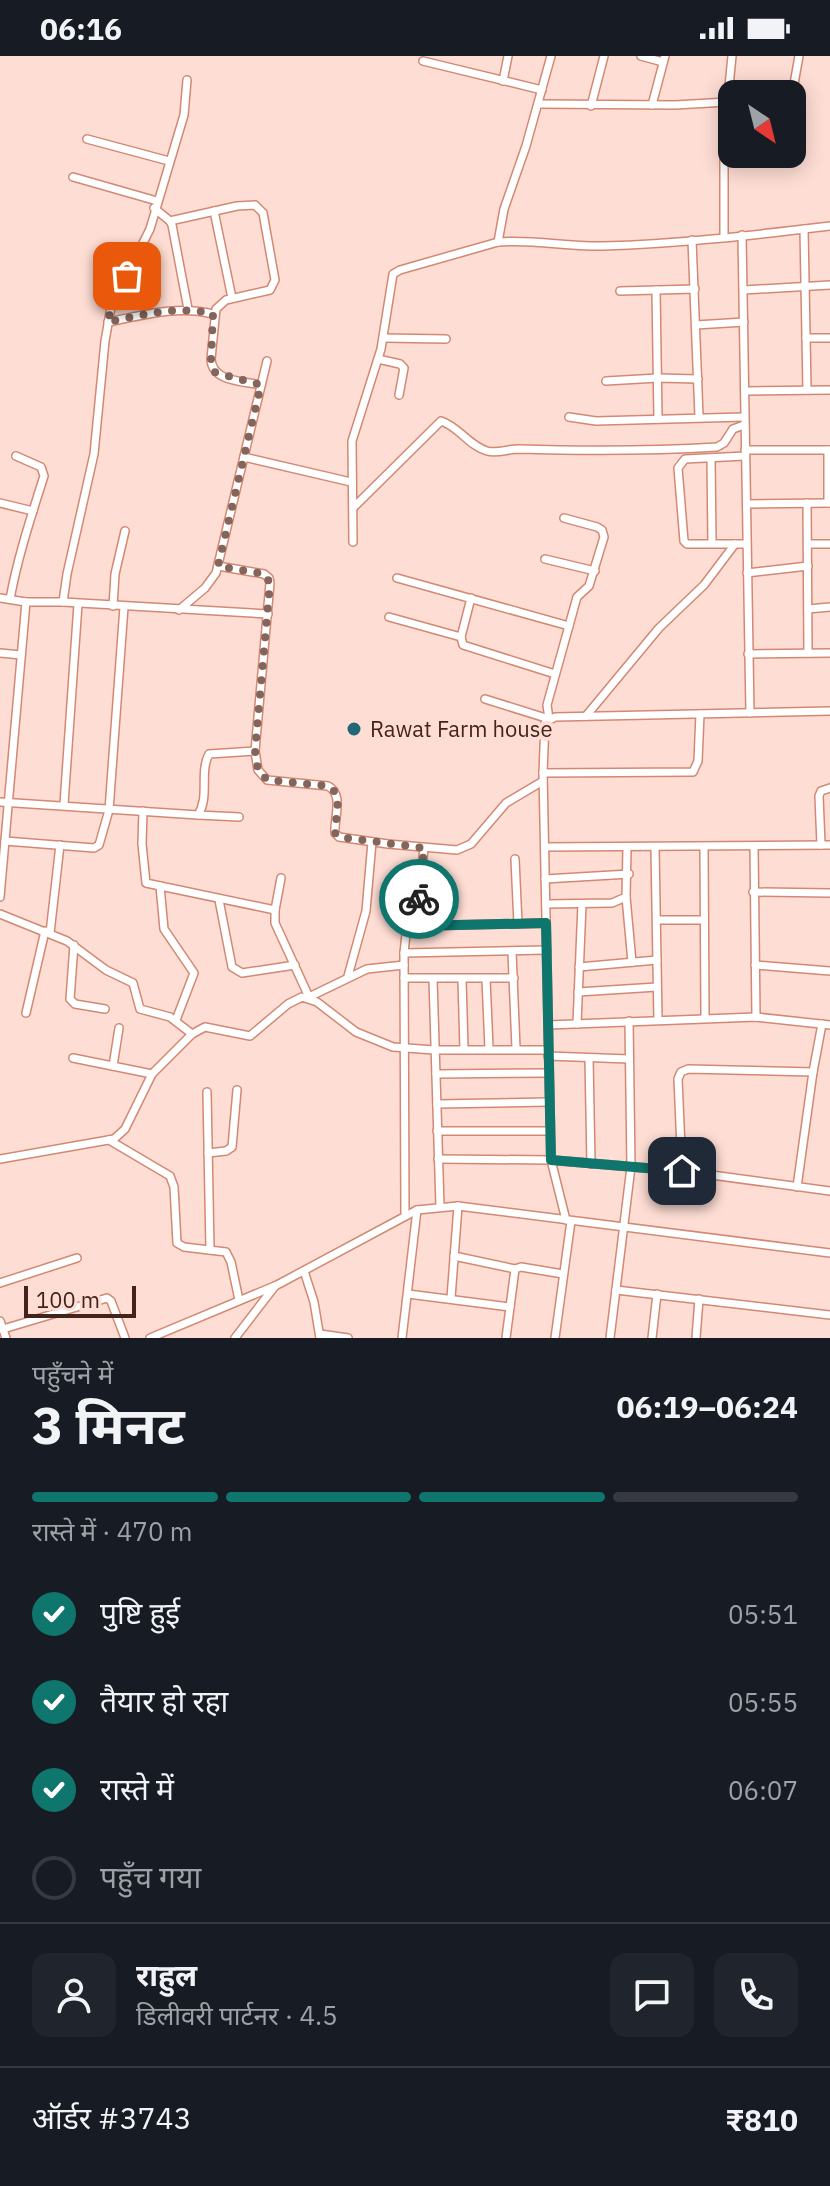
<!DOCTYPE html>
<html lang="hi">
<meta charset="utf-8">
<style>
:root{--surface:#171b24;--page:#20242c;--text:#f1f3f6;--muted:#9ea1a6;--line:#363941;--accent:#0f766e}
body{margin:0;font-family:"IBM Plex Sans","Noto Sans Devanagari",sans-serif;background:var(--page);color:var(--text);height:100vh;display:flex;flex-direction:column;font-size:30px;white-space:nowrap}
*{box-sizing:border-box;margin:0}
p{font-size:26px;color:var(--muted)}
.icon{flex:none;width:44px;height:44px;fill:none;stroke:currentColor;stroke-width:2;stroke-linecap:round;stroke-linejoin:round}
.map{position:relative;height:1282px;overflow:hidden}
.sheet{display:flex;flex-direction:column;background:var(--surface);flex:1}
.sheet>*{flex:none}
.needle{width:52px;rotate:145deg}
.tools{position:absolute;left:718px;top:24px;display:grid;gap:16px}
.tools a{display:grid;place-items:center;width:88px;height:88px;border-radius:16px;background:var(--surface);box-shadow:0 4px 20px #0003;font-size:40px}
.scale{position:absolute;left:24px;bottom:20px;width:112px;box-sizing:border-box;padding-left:8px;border:4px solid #42241c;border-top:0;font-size:22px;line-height:28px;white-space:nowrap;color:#42241c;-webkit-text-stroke:6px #feddd4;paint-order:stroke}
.pin{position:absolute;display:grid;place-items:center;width:68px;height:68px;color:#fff;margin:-34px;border-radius:16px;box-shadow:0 4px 12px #0006}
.courier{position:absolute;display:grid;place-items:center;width:80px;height:80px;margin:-40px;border:6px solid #0f766e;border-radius:50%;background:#fff;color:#222;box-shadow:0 2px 10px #0007}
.headline em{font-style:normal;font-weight:700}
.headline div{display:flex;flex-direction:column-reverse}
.headline{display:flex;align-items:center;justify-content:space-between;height:136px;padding:0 32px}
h1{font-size:52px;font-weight:700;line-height:60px}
.bar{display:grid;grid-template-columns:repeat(4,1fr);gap:12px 8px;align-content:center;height:96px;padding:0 32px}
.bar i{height:10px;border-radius:6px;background:var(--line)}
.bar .active{background:var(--accent)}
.bar p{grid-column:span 4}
.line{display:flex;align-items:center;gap:20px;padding:0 32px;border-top:2px solid var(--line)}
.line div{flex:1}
.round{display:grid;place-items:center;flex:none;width:84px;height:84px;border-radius:16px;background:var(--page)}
ol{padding:0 32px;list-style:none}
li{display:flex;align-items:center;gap:24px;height:88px}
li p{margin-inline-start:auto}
li .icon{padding:8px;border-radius:50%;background:var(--accent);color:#fff;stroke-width:4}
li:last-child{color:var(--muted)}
li i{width:44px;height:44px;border:4px solid var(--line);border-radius:50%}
.status{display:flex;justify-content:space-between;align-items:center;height:56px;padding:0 40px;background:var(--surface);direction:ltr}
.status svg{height:22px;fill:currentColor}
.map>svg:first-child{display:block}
</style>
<div class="status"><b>06:16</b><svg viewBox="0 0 49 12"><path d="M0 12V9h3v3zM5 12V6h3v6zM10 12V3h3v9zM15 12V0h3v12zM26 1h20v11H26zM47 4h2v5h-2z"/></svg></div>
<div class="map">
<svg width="830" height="1282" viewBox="0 0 830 1282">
<rect width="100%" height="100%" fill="#feddd4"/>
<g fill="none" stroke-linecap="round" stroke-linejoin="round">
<defs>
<g id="street">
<polyline points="641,0 663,6"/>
<polyline points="423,5 542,34"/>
<polyline points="503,25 508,0"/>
<polyline points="729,31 760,38"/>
<polyline points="792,39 799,0"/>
<polyline points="538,48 675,49 727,46"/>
<polyline points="652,49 665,0"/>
<polyline points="591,50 604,0"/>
<polyline points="87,83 169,105"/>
<polyline points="73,121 157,145"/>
<polyline points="154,152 170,165 172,169 188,253"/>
<polyline points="214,155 232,242"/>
<path d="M170 165 237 150 255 149 263 157 275 224 270 234 226 244 216 253 211 303C212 326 243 325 261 329"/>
<polyline points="804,173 807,334"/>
<polyline points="742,179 750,657"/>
<polyline points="724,180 724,81 732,0"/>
<polyline points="692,184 699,360"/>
<polyline points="498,186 504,153 526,90 551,0"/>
<polyline points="656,234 658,363"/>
<polyline points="744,234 830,229"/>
<polyline points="620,235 695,233"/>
<path d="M108 266C143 259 178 249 213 258"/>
<polyline points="696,269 744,266"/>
<polyline points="383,282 446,283"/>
<polyline points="806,282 830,282"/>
<polyline points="378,303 400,308 404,312 399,339"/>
<polyline points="606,325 658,322 698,323"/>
<polyline points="745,335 830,334"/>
<polyline points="569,361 596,365 744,361"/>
<polyline points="745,394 830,394"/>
<polyline points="745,400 685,403 678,412 684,485 687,488 746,488"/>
<polyline points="244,401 351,426"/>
<polyline points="711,402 712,487"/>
<polyline points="0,447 33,455"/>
<polyline points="807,447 808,597"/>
<polyline points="828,447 828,394"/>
<polyline points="747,448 830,447"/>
<path d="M353 452 441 365C458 370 469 390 487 395 497 398 508 393 518 393 585 395 650 395 717 391L724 387 733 373 744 369"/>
<path d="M353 486 352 385 381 293 393 218 400 214 498 186C533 183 568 191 603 190 678 188 755 179 830 170"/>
<polyline points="808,488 830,488"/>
<polyline points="545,503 595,515"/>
<path d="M218 510 264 518 269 522 270 527 255 695 258 714 267 724 328 730C344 738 334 761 335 777L339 781 388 788 457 794 471 788 506 747 543 725"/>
<polyline points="747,517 808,510"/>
<polyline points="397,522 569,570"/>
<polyline points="0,542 26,546 63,546 268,558"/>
<polyline points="471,542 461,581 463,589 555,618"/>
<path d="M10 543C18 500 31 461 44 420L41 411 16 400"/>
<polyline points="63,546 67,518 94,398 105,285 111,251 150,173 184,59 187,24"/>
<polyline points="113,550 115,518 125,475"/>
<polyline points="808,553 830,551"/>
<polyline points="179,554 205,532 216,517 267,305"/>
<polyline points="389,561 461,581"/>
<polyline points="0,597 21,599"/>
<polyline points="748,598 830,597"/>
<polyline points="485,643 549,663 547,649 577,541 589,530 604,481 602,474 597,471 564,462"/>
<polyline points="586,660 659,572 704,529 735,488"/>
<polyline points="543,717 693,716 698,705 700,658"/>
<path d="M0 746 198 759C210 740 199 717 209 698L255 695"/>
<polyline points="64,748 78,548"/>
<polyline points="143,755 142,788 146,827 275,854"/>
<polyline points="198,759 239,761"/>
<polyline points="5,785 94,792 99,789 109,754 124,551"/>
<polyline points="821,789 819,740 821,735 830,732"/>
<polyline points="545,791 830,789"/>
<polyline points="704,791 705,961"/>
<polyline points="754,791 756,961"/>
<polyline points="655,792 658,964"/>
<polyline points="515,803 518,868"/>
<polyline points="281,822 275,854 275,867 309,941 367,913 404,909"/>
<polyline points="545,823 629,818"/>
<polyline points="160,830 164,873 194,917 176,964"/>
<polyline points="753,836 830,837"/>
<polyline points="0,841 26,546"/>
<polyline points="626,841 632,906"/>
<polyline points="219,844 232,911 242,917 295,909"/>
<polyline points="546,848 612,847 626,841 627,792"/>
<polyline points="0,858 67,885 106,914 133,927 140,953 170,961 192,978"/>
<polyline points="658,864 704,864"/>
<polyline points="416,870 424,792"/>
<polyline points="50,877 60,789"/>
<polyline points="74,889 70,943 75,948 105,953"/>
<polyline points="512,896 516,992"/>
<polyline points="404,897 547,894"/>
<polyline points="755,909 830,915"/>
<polyline points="579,911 657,904"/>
<polyline points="348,920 366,855 372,786"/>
<polyline points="404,922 514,922"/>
<polyline points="433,923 440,1150"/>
<polyline points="462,923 464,993"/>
<polyline points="486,923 489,992"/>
<polyline points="578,936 657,931"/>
<polyline points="26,957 45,875"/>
<polyline points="577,968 582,848"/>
<polyline points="548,969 756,961 830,969"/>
<polyline points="548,1000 629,1003"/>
<polyline points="73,1002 152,1018"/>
<polyline points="589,1002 591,1108"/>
<polyline points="113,1010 119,972"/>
<polyline points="436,1018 548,1017"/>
<polyline points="207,1036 210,1194"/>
<polyline points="437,1048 549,1046"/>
<polyline points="437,1075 550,1075"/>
<polyline points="109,1084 170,1120 174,1131 177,1187 184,1191 226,1196 231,1206 239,1244"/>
<polyline points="208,1097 226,1095 232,1091 237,1034"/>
<polyline points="0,1103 114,1083 125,1073 152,1018 192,978 205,971 250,980 288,948 302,941 317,946 356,976 393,991 434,994 548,994"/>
<polyline points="438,1103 551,1104 682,1115 830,1135"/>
<polyline points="682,1115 678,1023 681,1016 688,1013 813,1016"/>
<polyline points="797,1131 813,1016 822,968"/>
<polyline points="405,1160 404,897 406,878 416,870 546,867"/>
<polyline points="566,1164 551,1104 543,717 545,667 555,661 830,655"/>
<polyline points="454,1200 515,1213"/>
<polyline points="304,1215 314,1246 320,1282"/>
<polyline points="0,1227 77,1202"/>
<polyline points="616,1234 830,1259"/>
<polyline points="408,1238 510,1251"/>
<polyline points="451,1242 458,1150"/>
<polyline points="0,1265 6,1282"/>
<polyline points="3,1273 107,1242 111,1245 125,1282"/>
<polyline points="320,1278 348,1282"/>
<polyline points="150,1282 277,1229 417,1154 458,1150 830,1197"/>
<polyline points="235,1282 275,1230"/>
<polyline points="402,1282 417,1154"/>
<polyline points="506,1282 515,1213 521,1211 563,1218"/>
<polyline points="555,1282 571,1165"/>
<polyline points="610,1282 631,1111 629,965"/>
<polyline points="652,1282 657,1238"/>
<polyline points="696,1282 699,1243"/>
</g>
</defs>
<!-- street casing -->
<use href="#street" stroke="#d28973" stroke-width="10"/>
<!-- street -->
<use href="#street" stroke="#fff" stroke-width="7"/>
</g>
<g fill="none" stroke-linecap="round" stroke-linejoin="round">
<!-- done -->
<path stroke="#84655c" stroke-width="8" stroke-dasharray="0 14.4" d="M127 220 111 251 108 266C143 259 178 249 213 258L211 303 214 316 261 329 218 510 264 518 270 527 255 695 258 714 267 724 328 730C344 738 335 761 335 777L339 781 424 792 419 843"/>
<!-- route -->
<polyline stroke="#0f766e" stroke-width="10" points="419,843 416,870 546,867 551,1104 682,1115"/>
</g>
<!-- markers -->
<circle fill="#226778" stroke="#feddd4" stroke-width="3" cx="354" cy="673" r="8"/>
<g text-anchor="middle" stroke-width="8" stroke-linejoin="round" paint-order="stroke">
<!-- poi labels -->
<g font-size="22" fill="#42241c" stroke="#feddd4" text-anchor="start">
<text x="370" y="681">Rawat Farm house</text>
</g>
</g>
</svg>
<div class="tools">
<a><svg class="needle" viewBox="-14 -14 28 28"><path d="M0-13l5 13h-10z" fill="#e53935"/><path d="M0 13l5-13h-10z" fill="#9ea1a6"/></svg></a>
</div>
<div class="scale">100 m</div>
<div class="pin" style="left:127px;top:220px;background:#ea580c"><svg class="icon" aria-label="bag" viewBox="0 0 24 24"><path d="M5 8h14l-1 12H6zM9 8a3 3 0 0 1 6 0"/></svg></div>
<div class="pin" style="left:682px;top:1115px;background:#1f2937"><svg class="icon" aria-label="home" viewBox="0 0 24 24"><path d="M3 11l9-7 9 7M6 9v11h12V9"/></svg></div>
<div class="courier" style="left:419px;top:843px"><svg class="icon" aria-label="bike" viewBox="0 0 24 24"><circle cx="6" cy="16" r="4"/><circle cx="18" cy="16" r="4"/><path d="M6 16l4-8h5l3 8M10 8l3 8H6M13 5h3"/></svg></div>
</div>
<section class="sheet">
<div class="headline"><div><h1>3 मिनट</h1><p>पहुँचने में</p></div><em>06:19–06:24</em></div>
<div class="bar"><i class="active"></i><i class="active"></i><i class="active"></i><i></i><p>रास्ते में · 470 m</p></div>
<ol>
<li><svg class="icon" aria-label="check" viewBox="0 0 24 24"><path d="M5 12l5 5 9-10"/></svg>पुष्टि हुई<p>05:51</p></li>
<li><svg class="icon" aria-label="check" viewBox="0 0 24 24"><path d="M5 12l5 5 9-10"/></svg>तैयार हो रहा<p>05:55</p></li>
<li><svg class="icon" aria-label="check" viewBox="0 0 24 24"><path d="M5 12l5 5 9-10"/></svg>रास्ते में<p>06:07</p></li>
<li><i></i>पहुँच गया</li>
</ol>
<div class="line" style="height:144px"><a class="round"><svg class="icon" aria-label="person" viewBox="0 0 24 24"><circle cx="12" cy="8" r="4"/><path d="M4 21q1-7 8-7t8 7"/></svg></a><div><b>राहुल</b><p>डिलीवरी पार्टनर · 4.5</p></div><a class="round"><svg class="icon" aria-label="chat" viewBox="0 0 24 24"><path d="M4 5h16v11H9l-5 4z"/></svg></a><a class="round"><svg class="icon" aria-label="phone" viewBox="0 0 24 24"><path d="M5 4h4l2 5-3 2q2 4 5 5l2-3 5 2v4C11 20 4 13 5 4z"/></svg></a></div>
<div class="line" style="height:104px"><div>ऑर्डर #3743</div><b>₹810</b></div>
</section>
